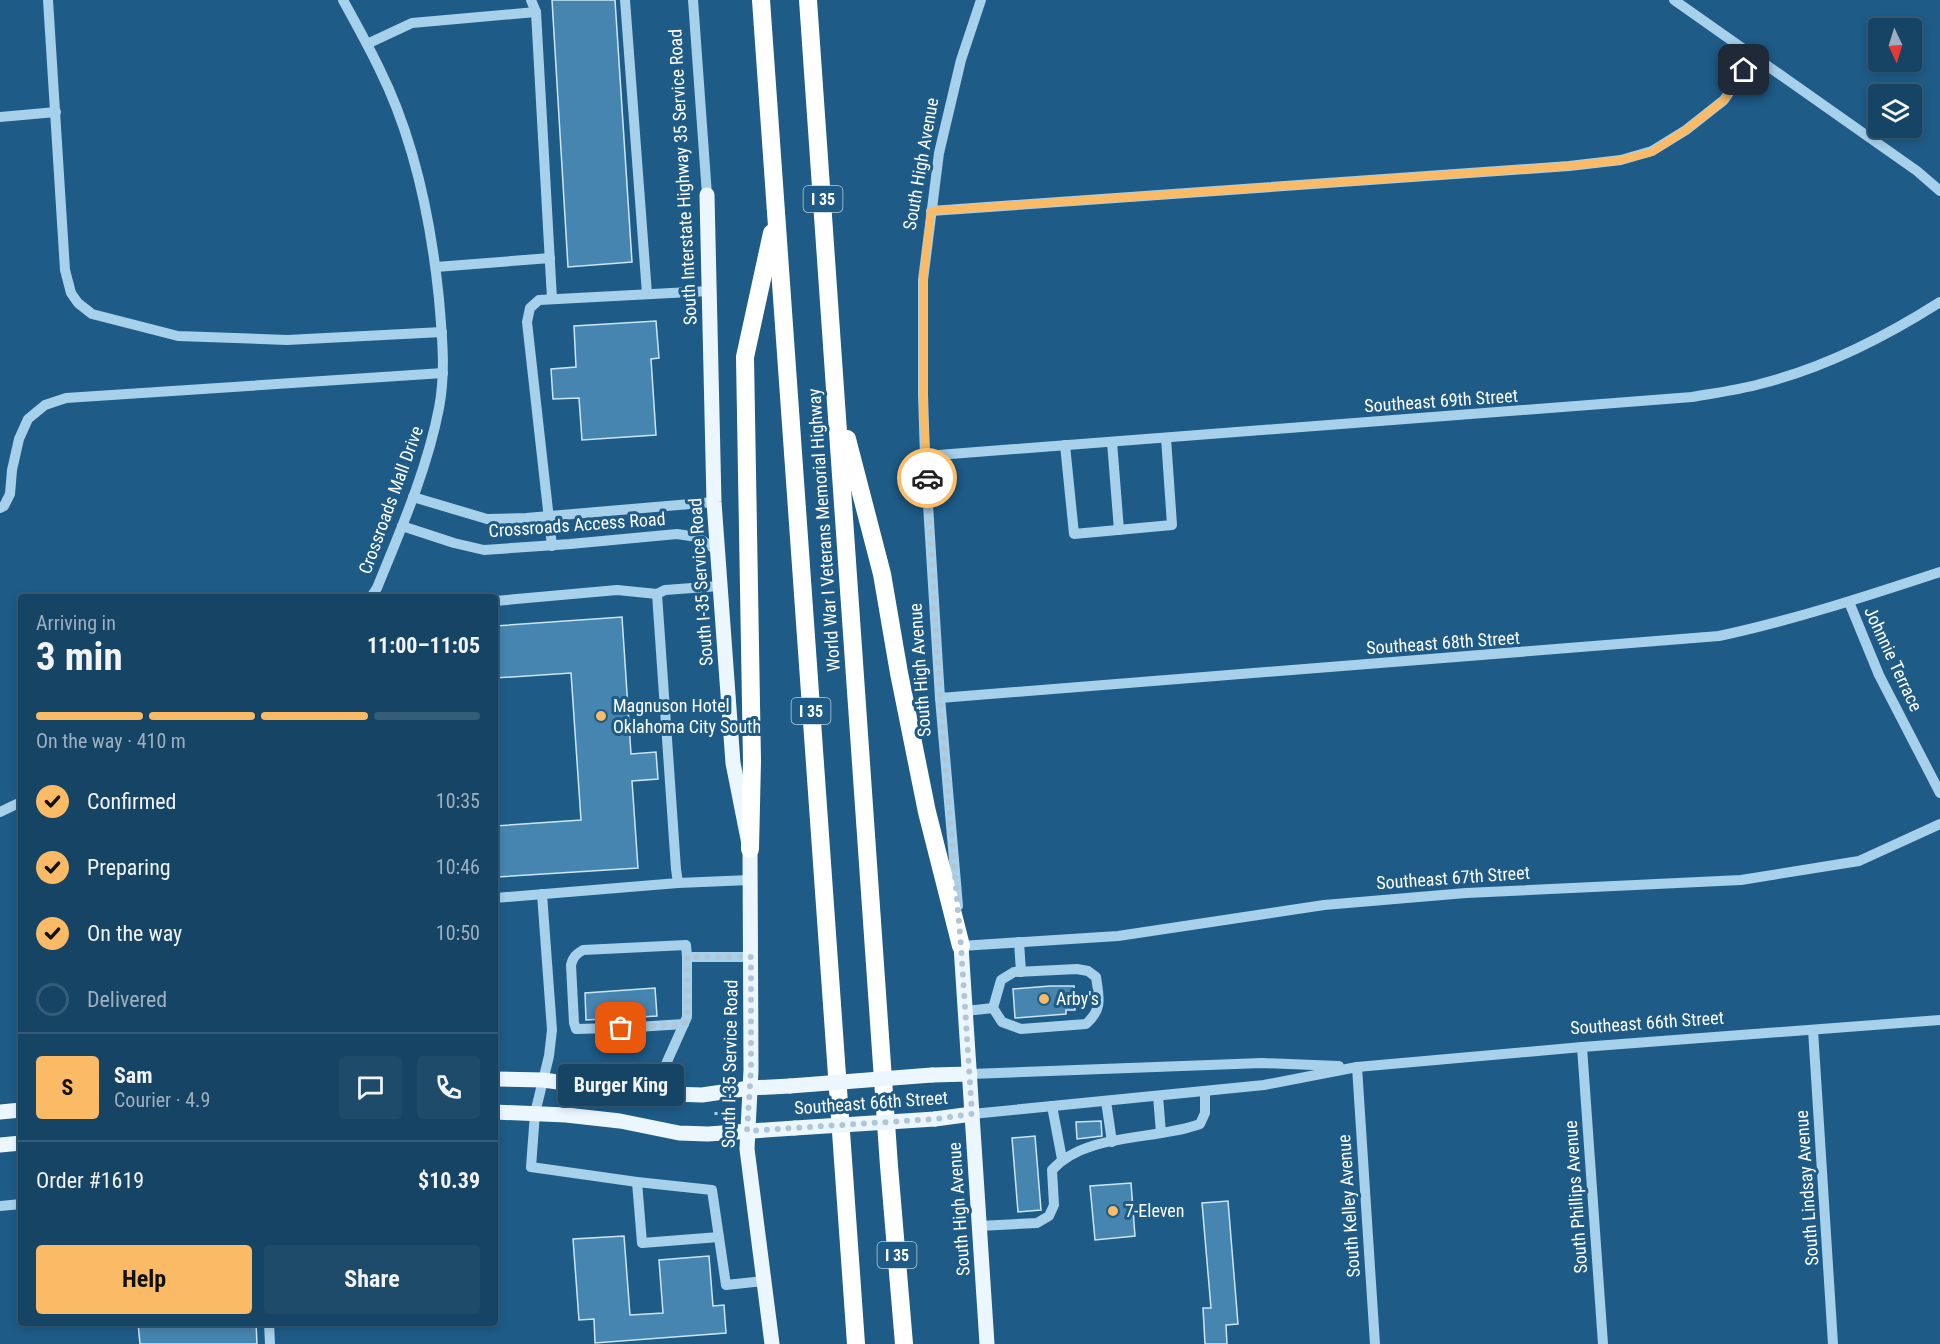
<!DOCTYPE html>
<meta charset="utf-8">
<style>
:root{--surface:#164465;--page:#1f4b6b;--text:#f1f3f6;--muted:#9eb0bf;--line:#355c79;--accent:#faba66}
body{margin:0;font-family:"Roboto Condensed",sans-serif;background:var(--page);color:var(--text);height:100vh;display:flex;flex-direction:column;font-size:22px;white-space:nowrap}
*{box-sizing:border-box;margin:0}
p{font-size:20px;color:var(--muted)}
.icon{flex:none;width:33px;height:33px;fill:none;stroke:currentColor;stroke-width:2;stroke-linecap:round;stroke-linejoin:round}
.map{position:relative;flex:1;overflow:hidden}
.sheet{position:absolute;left:18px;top:594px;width:480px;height:732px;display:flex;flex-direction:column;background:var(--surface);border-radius:6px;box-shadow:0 3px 9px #0003,0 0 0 2px var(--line)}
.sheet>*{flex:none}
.needle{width:39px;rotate:176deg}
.buttons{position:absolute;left:1868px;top:18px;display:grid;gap:12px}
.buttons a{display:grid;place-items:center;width:54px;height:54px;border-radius:6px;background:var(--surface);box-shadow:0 3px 9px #0003,0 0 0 2px var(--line);font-size:30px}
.pin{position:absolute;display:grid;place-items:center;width:51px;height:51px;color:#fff;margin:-26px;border-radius:12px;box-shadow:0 3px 9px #0006}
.courier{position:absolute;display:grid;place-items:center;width:60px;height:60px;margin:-30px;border:4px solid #faba66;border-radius:50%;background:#fff;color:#222;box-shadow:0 2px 8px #0007}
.bubble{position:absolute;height:42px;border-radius:6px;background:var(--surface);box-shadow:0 3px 9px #0003,0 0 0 2px var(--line);font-size:20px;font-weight:700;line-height:42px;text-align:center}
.head em{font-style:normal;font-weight:700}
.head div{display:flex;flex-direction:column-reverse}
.head{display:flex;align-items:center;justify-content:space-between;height:102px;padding:0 18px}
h1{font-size:39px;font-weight:700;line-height:45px}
.bar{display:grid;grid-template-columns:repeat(4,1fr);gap:9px 6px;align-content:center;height:72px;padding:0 18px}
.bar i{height:8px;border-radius:4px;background:var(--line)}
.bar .current{background:var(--accent)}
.bar p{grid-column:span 4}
.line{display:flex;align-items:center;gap:15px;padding:0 18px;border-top:2px solid var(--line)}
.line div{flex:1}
.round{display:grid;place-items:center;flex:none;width:63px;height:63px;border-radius:6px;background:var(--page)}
ol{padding:0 18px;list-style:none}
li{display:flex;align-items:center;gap:18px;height:66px}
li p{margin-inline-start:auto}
li .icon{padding:6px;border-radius:50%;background:var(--accent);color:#111;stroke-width:4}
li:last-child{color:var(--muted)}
li i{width:33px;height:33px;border:3px solid var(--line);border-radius:50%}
.cta{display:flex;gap:12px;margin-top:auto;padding:12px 18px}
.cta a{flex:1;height:69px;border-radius:6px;background:var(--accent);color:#111;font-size:24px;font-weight:700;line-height:69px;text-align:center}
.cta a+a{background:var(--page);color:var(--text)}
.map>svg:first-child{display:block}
</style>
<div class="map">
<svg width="1940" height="1344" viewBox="0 0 1940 1344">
<rect width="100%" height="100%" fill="#1e5b87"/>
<!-- building -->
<g fill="#4685b0" stroke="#cce6f8" stroke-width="1.5">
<polygon points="552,0 615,0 632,262 568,267"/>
<polygon points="656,321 659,358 651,359 656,435 582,440 579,398 553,399 551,369 576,367 574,326"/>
<polygon points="622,617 631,754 656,752 658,779 632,781 638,868 497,877 495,826 581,820 571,673 495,678 495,626"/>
<polygon points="1050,986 1074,986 1075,1010 1066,1010 1066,1014 1015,1018 1013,989"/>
<polygon points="655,988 657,1016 586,1020 585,993"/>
<polygon points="1101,1121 1102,1136 1077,1139 1076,1122"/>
<polygon points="1035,1136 1041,1210 1018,1212 1012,1138"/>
<polygon points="1131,1183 1135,1236 1095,1240 1090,1186"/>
<polygon points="1228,1201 1238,1324 1226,1325 1227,1344 1205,1344 1203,1308 1211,1308 1202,1203"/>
<polygon points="624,1236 630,1315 663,1313 659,1260 709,1256 713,1306 724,1305 726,1333 595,1343 594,1319 579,1320 573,1239"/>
<polygon points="138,1323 256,1323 257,1344 140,1344"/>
</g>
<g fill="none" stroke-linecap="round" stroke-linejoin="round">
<!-- path -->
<polyline stroke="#a7d0eb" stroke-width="3" stroke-dasharray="3 4.5" stroke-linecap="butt" points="716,1115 716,1109"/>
<!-- minor -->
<g stroke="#a7d0eb" stroke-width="10">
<polyline points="48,0 65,270 71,293 78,303 92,314 178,336 287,340 442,332"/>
<path d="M343 0C355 22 368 45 379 68 415 140 431 220 439 299 442 335 446 372 439 408 427 470 401 529 377 588L371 597"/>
<polyline points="531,0 536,12 552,299"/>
<polyline points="625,0 647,294"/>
<polyline points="693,0 707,195"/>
<polyline points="1674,0 1917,171 1940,191"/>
<polyline points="367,44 412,23 536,12"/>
<polyline points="0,117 56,112"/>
<polyline points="931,211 1569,166 1621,160 1652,151 1686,130 1724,100 1754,55"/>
<polyline points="436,267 550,258"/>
<polyline points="1112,442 1119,530"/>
<polyline points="1065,445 1074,534 1172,525 1166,438"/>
<path d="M925 456 1692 397C1715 393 1738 390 1760 384 1824 368 1885 337 1940 302"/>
<polyline points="413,497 487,519 526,518 714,502"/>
<polyline points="0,508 4,506 10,494 12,470 19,439 28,419 45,405 66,398 443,373"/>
<polyline points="402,526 454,543 484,550 570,544 677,534 697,537 718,551"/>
<polyline points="552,546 527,322 530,308 539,300 709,291"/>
<polyline points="720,586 665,590 657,594 676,869 678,883 750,880"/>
<polyline points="495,601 617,590 657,594"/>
<polyline points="1849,602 1879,675 1940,793"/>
<path d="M940 698 1719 636C1794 620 1867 596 1940 572"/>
<polyline points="0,812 21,802"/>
<polyline points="542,894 552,1030 549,1056 535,1113 531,1167 637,1182 712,1190 726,1285 764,1281"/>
<polyline points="495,898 678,883"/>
<polyline points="958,906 940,698 925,456 923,395 923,280 939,153 961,60 981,0"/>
<polyline points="961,942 961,946 1118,936 1324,905 1466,893 1741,880 1859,861 1940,824"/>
<polyline points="1019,942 1021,972"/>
<path d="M1077 969 1088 971 1096 977C1099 998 1103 1009 1086 1024L1021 1029 1002 1022 993 1008 1001 980 1014 972Z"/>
<polyline points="966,1011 993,1008"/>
<path d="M613 1028 576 1029 574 1023 571 965C573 957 576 954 583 950L686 945 687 957"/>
<polyline points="621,1028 684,1024"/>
<polyline points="1813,1030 1833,1344"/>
<polyline points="1582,1047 1603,1344"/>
<polyline points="1357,1067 1375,1344"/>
<polyline points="970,1074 1262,1063 1339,1066"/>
<polyline points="653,1093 687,1017 687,957 751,957"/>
<polyline points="1158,1096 1161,1133"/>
<polyline points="1106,1101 1112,1142"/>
<polyline points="1052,1106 1062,1159"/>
<polyline points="972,1114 1264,1085 1357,1067 1582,1047 1940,1020"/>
<polyline points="637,1182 642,1243 719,1237"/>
<polyline points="0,1206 21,1204"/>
<path d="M979 1226 1037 1223 1049 1216 1054 1205 1052 1170C1087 1132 1154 1141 1200 1124L1205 1113V1091"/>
<polyline points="269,1323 270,1344"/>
</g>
<!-- major -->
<g stroke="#ecf6fe" stroke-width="15">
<polyline points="707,195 714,502 733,763 750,849 751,1070 747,1149 772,1344"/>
<polyline points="961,946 987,1344"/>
<polyline points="932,1075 970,1074"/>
<polyline points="495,1079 543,1080 641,1093 702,1095 750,1088 790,1086"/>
<polyline points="0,1112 21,1110"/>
<polyline points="495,1112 566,1115 620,1121 679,1133 708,1134 795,1128"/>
<polyline points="935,1119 972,1114"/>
<polyline points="0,1145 21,1143"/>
</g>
<!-- highway -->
<g stroke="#fff" stroke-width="18">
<polyline points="761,0 856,1344"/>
<polyline points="808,0 889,1166 904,1344"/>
<polyline points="847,439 882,574 899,673 927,812 961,946"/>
<polyline points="750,849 752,761 745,357 772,233"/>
</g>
<!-- major-bridge -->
<g stroke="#ecf6fe" stroke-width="15">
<polyline points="790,1086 932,1075"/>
<polyline points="795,1128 935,1119"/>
</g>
</g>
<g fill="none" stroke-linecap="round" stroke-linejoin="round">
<!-- done -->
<polyline stroke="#b0c6d5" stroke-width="6" stroke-dasharray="0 10.8" points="621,1028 684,1024 687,1017 687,957 751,957 751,1070 747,1131 935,1119 972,1114 961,946 940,698 927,478"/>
<!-- route -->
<polyline stroke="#faba66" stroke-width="8" points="927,478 923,395 923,280 931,211 1569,166 1621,160 1652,152 1686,130 1724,100 1744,70"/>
</g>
<!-- markers -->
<g fill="#faba66" stroke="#1e5b87" stroke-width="2">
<circle cx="601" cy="716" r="6"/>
<circle cx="1044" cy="999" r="6"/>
<circle cx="1113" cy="1211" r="6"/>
</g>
<g text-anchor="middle" stroke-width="6" stroke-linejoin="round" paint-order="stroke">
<!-- shield labels -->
<g fill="#1e5b87" stroke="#bccedb" stroke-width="1.5">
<rect x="803.5" y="186" width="39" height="26" rx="4.5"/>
<rect x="791.5" y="698" width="39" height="26" rx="4.5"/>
<rect x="877.5" y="1242" width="39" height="26" rx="4.5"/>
</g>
<g font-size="16" font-weight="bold" fill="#fff">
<text x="823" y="205">I 35</text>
<text x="811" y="717">I 35</text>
<text x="897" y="1261">I 35</text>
</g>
<!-- street labels -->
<g font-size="18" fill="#fff" stroke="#1e5b87">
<text transform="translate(921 164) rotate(-80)" y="6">South High Avenue</text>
<text transform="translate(683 177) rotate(-93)" y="6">South Interstate Highway 35 Service Road</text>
<text transform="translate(1441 401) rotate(-4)" y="6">Southeast 69th Street</text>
<text transform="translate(391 500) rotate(-70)" y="6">Crossroads Mall Drive</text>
<text transform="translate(577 525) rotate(-4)" y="6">Crossroads Access Road</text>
<text transform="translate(824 530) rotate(-94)" y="6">World War I Veterans Memorial Highway</text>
<text transform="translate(701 582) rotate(-94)" y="6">South I-35 Service Road</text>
<text transform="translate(1443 643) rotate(-4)" y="6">Southeast 68th Street</text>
<text transform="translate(1893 659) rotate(65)" y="6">Johnnie Terrace</text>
<text transform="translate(920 670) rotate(-94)" y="6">South High Avenue</text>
<text transform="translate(1453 878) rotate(-4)" y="6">Southeast 67th Street</text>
<text transform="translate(1647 1023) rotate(-4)" y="6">Southeast 66th Street</text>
<text transform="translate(730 1064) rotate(-89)" y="6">South I-35 Service Road</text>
<text transform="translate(871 1103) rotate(-4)" y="6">Southeast 66th Street</text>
<text transform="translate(1807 1188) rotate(-94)" y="6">South Lindsay Avenue</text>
<text transform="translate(1576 1197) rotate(-94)" y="6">South Phillips Avenue</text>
<text transform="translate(1349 1206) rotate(-94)" y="6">South Kelley Avenue</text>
<text transform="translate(959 1209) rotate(-94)" y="6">South High Avenue</text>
</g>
<!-- poi labels -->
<g font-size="18" fill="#fff" stroke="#1e5b87" text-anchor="start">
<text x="613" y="712">Magnuson Hotel<tspan x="613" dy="21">Oklahoma City South</tspan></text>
<text x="1056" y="1005">Arby's</text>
<text x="1125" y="1217">7-Eleven</text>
</g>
</g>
</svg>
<div class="buttons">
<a><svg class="needle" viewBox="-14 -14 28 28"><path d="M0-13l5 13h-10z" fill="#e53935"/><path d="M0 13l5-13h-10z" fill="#9eb0bf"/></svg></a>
<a><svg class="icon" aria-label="layers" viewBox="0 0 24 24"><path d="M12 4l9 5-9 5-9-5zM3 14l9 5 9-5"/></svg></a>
</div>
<div class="pin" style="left:621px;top:1028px;background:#ea580c"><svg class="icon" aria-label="bag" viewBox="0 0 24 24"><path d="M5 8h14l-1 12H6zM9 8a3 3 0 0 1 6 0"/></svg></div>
<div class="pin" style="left:1744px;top:70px;background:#1f2937"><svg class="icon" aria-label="home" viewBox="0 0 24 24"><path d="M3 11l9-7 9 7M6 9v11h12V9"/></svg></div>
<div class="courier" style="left:927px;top:478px"><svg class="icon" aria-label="car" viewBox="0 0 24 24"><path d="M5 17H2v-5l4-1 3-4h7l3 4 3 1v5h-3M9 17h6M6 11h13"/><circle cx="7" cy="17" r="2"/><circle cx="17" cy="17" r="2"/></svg></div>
<div class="bubble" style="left:558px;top:1064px;width:126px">Burger King</div>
<section class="sheet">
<div class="head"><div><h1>3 min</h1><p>Arriving in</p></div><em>11:00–11:05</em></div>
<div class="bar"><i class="current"></i><i class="current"></i><i class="current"></i><i></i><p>On the way · 410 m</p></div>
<ol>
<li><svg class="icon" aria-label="check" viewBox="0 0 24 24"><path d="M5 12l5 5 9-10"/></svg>Confirmed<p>10:35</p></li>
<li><svg class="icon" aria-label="check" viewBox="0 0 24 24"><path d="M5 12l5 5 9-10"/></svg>Preparing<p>10:46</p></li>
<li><svg class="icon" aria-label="check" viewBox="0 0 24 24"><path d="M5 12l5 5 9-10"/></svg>On the way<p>10:50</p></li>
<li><i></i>Delivered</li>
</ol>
<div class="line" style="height:108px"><b class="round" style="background:var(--accent);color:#111">S</b><div><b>Sam</b><p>Courier · 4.9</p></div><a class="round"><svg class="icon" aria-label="chat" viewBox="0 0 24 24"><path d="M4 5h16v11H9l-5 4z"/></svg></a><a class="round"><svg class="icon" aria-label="phone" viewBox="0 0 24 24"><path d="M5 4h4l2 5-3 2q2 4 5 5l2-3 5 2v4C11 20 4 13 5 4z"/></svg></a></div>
<div class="line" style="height:78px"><div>Order #1619</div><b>$10.39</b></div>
<div class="cta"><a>Help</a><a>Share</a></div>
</section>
</div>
